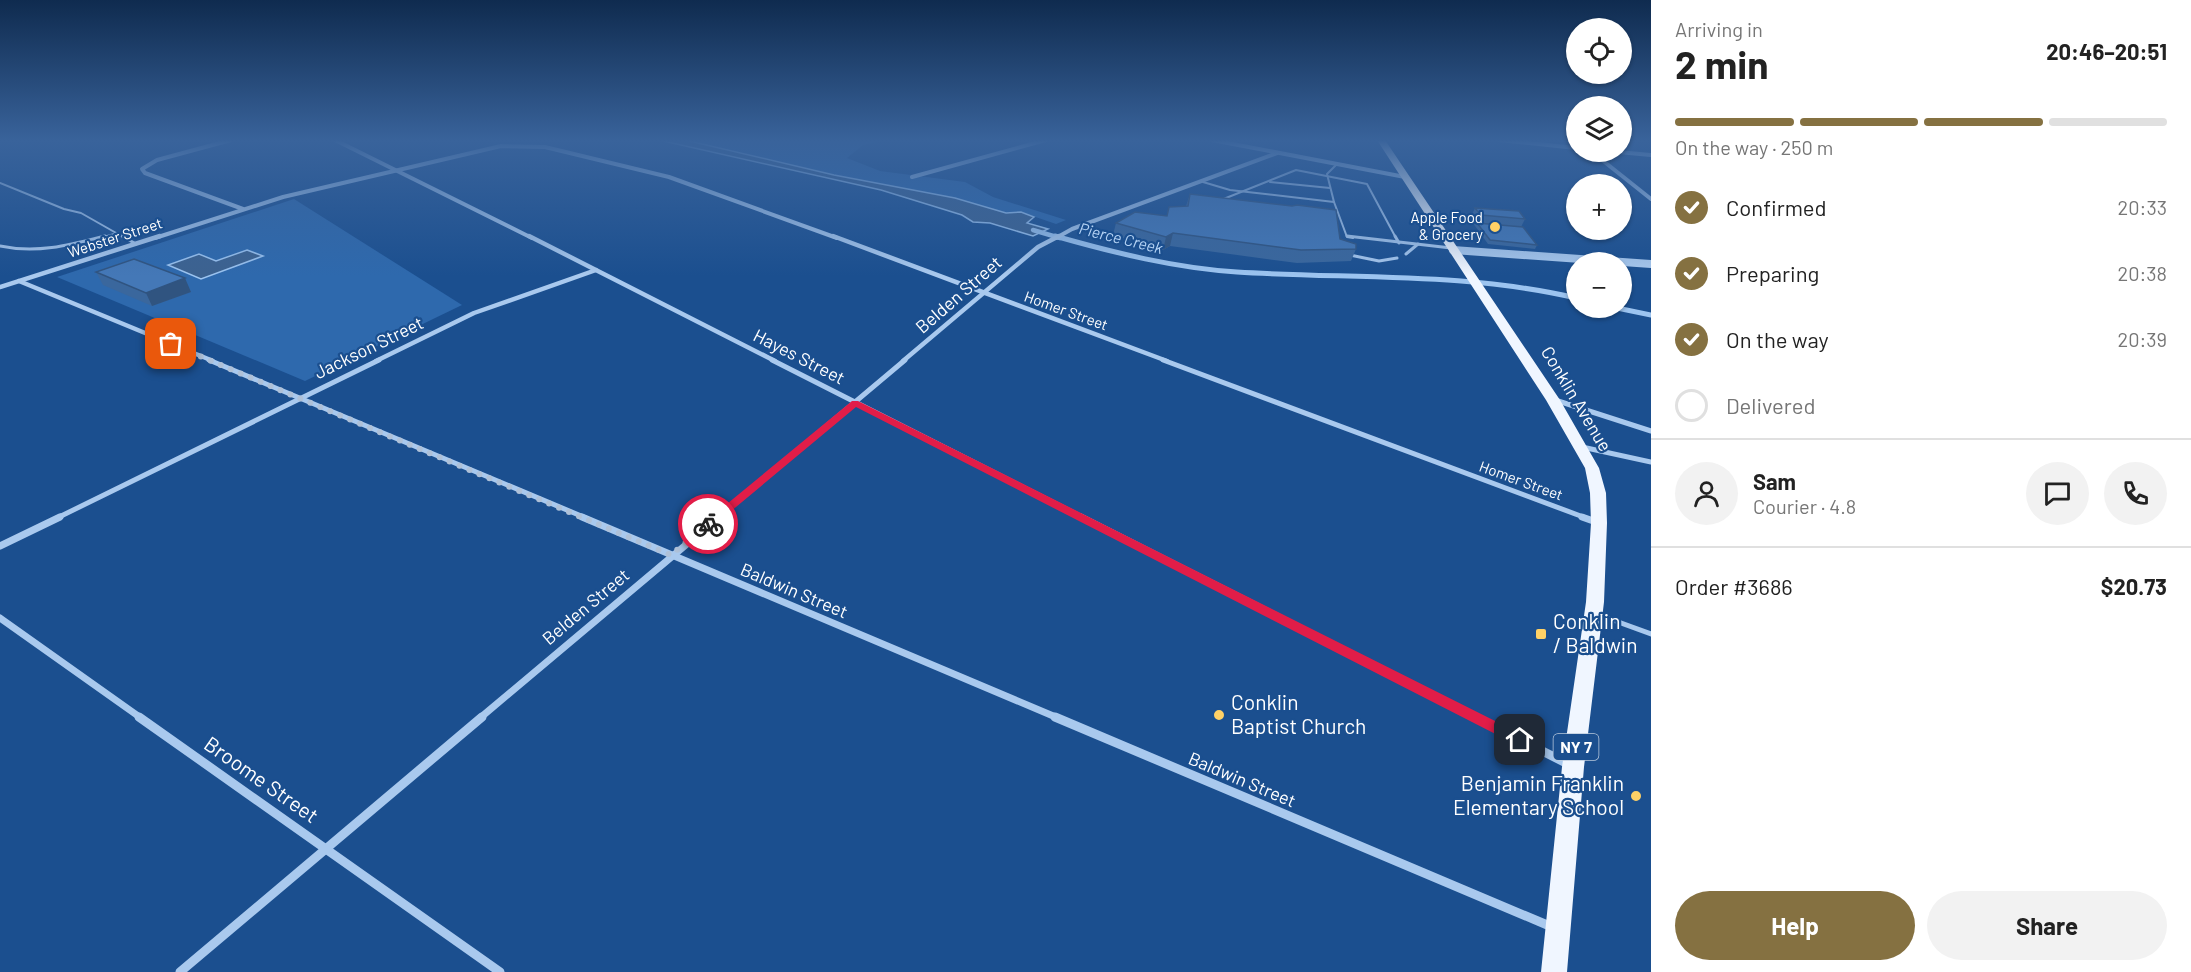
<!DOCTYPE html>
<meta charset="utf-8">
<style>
:root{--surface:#fff;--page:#f2f2f2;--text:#222;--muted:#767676;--line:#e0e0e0;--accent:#857141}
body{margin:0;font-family:Barlow,sans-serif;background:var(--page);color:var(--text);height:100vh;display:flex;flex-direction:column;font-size:22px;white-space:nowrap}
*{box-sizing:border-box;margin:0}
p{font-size:20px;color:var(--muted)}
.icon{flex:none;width:33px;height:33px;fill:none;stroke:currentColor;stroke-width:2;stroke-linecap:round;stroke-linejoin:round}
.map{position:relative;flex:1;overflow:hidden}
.drawer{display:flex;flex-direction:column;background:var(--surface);width:540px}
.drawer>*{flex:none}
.buttons{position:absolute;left:1566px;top:18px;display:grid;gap:12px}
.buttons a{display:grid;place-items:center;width:66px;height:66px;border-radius:50%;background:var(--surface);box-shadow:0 2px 4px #0004;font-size:30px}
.pin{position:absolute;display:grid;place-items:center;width:51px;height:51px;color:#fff;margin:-26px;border-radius:12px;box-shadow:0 3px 9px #0006}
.courier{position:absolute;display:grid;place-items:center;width:60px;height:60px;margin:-30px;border:4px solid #e11d48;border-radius:50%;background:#fff;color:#222;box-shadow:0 2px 8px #0007}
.head em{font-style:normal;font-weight:700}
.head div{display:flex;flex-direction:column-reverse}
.head{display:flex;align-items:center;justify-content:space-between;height:102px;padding:0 24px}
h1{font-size:39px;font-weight:700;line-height:45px}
.bar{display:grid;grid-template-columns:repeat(4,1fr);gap:9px 6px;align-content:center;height:72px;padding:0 24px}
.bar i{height:8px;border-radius:4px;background:var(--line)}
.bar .selected{background:var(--accent)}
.bar p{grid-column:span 4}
.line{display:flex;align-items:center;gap:15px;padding:0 24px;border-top:2px solid var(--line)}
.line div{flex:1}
.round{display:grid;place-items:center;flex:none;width:63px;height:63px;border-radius:32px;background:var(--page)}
ol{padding:0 24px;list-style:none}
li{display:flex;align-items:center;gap:18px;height:66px}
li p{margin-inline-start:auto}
li .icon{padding:6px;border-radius:50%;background:var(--accent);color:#fff;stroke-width:4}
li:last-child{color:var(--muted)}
li i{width:33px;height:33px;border:3px solid var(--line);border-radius:50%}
.action{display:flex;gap:12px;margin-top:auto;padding:12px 24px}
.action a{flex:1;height:69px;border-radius:36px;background:var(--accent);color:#fff;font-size:24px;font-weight:700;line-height:69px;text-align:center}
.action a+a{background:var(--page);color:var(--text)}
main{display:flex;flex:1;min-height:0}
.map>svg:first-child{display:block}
</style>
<main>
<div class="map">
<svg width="1651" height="972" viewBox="0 0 1651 972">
<rect width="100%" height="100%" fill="#1b4f8f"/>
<!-- green -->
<g fill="#2e69ad">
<polygon points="685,140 887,140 863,145 847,158 880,171 965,182 993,197 1066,220 1056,224 1021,212 1006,213 955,198 834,175"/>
<polygon points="294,199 462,305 305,381 57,277"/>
</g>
<!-- water -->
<g fill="#3c6290" stroke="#9cc4f0" stroke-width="1.5">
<polygon points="659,140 685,140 834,175 955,198 1006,213 1021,212 1034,217 1027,223 1048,229 1033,236 990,223 973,222 962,215 881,190"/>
<polygon points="247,250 263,256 201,279 168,265 199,254 216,261"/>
</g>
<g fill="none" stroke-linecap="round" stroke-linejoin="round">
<!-- stream-far1 -->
<polyline stroke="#9cc4f0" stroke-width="4.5" points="1033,230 1060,238"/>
<!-- stream -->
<g stroke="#9cc4f0" stroke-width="5">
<path d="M1055 236C1115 253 1175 268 1237 272 1350 279 1465 272 1576 298"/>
<polyline points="1617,308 1651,315"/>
</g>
<!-- service-far2 -->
<g stroke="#a9c9ee" stroke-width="2">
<polyline points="1203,182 1230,190 1334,202 1327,174 1336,165"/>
<polyline points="1270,182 1330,188"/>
<polyline points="0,183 64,209 81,213 125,238"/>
<polyline points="1221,200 1296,170 1367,184 1396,238"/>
<polyline points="1334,202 1347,237 1353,238"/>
<polyline points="100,238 118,233"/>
</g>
<!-- service-far1 -->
<g stroke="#a9c9ee" stroke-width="3">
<polyline points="122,236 136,244"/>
<polyline points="1347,236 1451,248"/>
<polyline points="1395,236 1399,243"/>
<path d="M0 246C37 254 70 245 105 236"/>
<polyline points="1406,254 1418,244"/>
<polyline points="1350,255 1379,261 1397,258"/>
</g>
<!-- service -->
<polyline stroke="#a9c9ee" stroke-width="5" points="1599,615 1651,634"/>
<!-- minor-far4 -->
<g stroke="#a9c9ee" stroke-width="4">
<polyline points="231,140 157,160 142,169 145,173 243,209"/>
<polyline points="335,140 532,238"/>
<polyline points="1212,140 1405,177"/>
<polyline points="1499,140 1576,148"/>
<polyline points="1592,152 1651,199"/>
<polyline points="1618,152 1651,155"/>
<polyline points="912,177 1046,140"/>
<polyline points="155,238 283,197 501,146 545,147 669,177 837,238"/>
<polyline points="1056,238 1072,229 1277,153"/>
</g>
<!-- minor-far3 -->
<g stroke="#a9c9ee" stroke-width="4.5">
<polyline points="529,236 775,361"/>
<polyline points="833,236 1167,361"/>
<polyline points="19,281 213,361"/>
<polyline points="0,287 160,236"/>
<polyline points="376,361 474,313 596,270"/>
<polyline points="903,361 1038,247 1059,236"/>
</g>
<!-- minor-far2 -->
<g stroke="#a9c9ee" stroke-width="5">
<polyline points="209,360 586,518"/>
<polyline points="772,360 1084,518"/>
<polyline points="1163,360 1586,518"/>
<polyline points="1555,400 1651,431"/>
<polyline points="1582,447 1651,462"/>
<polyline points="57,518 379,360"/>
<polyline points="717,518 905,360"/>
</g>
<!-- minor-far1 -->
<g stroke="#a9c9ee" stroke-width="7">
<polyline points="582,517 1058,718"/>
<polyline points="1081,517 1478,718"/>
<polyline points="1582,517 1599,523"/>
<polyline points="0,546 60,517"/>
<polyline points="0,618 141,718"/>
<polyline points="480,718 719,517"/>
</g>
<!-- minor -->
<g stroke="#a9c9ee" stroke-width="9">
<polyline points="139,717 500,972"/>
<polyline points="1055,717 1552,927"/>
<polyline points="1475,717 1570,765"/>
<polyline points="180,972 482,717"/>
</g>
<!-- tertiary -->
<polyline stroke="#a9c9ee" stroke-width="8" points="1453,250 1651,264"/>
<!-- primary -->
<polygon fill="#f0f6ff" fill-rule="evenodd" points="1377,140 1385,140 1560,400 1599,468 1606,493 1607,523 1604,602 1584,767 1567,972 1541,972 1562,767 1586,602 1591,523 1590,493 1585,468 1546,400"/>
</g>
<!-- wall -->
<g fill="#3a679d">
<polygon points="1190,194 1340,239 1356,249 1351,261 1297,263 1170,246 1163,250 1113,235 1116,223 1167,216 1186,206"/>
<polygon points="1475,208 1525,219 1521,227 1537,245 1535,249 1488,244 1470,219"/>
<polygon points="96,272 191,292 152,306 103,285"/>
</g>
<!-- shaded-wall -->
<g fill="#305480">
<polygon points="1173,233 1170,246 1163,250 1166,237"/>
<polygon points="185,278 191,292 152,306 146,293"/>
</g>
<!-- building -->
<g fill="#4478b7" stroke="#305480" stroke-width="1.5">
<polygon points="1190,194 1292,206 1297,205 1336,210 1340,239 1356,244 1356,249 1301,250 1173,233 1166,237 1116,223 1135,212 1167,216 1169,207 1188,206"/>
<polygon points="1475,208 1519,211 1525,219 1481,215"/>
<polygon points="1477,223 1523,227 1537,245 1490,240"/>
<polygon points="134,259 185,278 146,293 96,272"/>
</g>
<!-- sky -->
<linearGradient id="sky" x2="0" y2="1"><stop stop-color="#0f2b4f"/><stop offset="0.51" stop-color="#39639b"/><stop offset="1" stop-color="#39639b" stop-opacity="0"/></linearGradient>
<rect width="1651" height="276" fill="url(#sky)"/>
<!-- route -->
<polygon fill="#e11d48" points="852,401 858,401 1525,736 1527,740 1525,744 1515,744 856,407 712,527 705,527 705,522"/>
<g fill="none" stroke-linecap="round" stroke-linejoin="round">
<!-- done -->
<polyline stroke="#afc1d8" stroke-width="6" stroke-dasharray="0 10.8" points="171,344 671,555 708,524"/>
</g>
<!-- markers -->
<g fill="#ffd166" stroke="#1b4f8f" stroke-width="2">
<circle cx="1495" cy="227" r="6"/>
<rect x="1535" y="628" width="12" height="12" rx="3"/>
<circle cx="1219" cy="715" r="6"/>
<circle cx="1636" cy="796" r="6"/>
</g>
<g text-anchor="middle" stroke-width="4.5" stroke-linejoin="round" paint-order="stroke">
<!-- far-poi labels -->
<g font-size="15" fill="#fff" stroke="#1b4f8f" text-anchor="end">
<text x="1483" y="223">Apple Food<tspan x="1483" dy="17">&amp; Grocery</tspan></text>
</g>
<!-- far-street labels -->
<g font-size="15" fill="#fff" stroke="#1b4f8f">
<text transform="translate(115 238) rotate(-18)" y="5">Webster Street</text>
<text transform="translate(1066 311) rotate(20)" y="5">Homer Street</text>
<text transform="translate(1521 481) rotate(20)" y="5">Homer Street</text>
</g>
<!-- far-water labels -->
<g font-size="16" font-style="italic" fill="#b5d3f5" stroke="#1b4f8f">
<text transform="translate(1121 238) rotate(14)" y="6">Pierce Creek</text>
</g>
<!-- shield labels -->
<rect fill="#1b4f8f" stroke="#bbcadd" stroke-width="1.5" x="1553.5" y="734" width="45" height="26" rx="4.5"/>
<g font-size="16" font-weight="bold" fill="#fff">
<text x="1576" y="753">NY 7</text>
</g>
<!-- street labels -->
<g font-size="18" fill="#fff" stroke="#1b4f8f">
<text transform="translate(959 295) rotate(-41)" y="6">Belden Street</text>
<text transform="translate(369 348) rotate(-26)" y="6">Jackson Street</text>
<text transform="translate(799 357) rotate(27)" y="6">Hayes Street</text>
<text transform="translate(1576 399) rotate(59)" y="6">Conklin Avenue</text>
<text transform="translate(794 591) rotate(23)" y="6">Baldwin Street</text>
<text transform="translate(586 607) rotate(-40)" y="6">Belden Street</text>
<text transform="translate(1242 780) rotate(23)" y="6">Baldwin Street</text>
</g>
<!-- near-poi labels -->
<g font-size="21" fill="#fff" stroke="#1b4f8f" text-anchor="start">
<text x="1553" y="629">Conklin<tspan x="1553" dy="24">/ Baldwin</tspan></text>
<text x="1231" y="710">Conklin<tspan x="1231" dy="24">Baptist Church</tspan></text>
<text x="1624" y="791" text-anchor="end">Benjamin Franklin<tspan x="1624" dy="24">Elementary School</tspan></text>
</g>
<!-- near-street labels -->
<g font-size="21" fill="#fff" stroke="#1b4f8f">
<text transform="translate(261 780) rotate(35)" y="7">Broome Street</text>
</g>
</g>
</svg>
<div class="buttons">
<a><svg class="icon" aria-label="locate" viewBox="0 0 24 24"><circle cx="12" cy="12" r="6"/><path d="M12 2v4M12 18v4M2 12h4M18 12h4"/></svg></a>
<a><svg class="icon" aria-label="layers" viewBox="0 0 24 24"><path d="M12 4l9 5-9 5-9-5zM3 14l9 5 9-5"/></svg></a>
<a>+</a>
<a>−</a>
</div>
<div class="pin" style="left:171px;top:344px;background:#ea580c"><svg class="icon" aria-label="bag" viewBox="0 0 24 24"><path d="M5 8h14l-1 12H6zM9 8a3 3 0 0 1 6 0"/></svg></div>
<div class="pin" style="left:1520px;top:740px;background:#1f2937"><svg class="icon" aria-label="home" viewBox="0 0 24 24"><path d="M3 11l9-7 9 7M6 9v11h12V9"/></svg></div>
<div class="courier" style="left:708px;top:524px"><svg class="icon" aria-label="bike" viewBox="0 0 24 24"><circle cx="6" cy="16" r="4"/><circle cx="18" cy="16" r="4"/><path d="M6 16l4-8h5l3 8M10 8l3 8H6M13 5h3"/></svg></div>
</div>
<section class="drawer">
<div class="head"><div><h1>2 min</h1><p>Arriving in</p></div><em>20:46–20:51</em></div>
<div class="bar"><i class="selected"></i><i class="selected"></i><i class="selected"></i><i></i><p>On the way · 250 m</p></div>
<ol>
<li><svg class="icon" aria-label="check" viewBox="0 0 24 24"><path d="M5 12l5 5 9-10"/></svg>Confirmed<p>20:33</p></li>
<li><svg class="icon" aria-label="check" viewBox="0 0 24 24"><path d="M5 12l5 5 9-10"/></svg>Preparing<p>20:38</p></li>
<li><svg class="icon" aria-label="check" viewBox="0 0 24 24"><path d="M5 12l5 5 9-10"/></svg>On the way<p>20:39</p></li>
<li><i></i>Delivered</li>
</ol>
<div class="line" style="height:108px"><a class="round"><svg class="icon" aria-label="person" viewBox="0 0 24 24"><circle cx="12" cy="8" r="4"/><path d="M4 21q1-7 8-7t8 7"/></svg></a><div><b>Sam</b><p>Courier · 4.8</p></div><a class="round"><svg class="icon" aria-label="chat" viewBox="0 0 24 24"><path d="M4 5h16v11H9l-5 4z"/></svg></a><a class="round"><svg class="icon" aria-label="phone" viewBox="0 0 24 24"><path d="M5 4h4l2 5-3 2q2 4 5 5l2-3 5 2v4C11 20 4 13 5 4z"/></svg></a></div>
<div class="line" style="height:78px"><div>Order #3686</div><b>$20.73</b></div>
<div class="action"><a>Help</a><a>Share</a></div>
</section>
</main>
